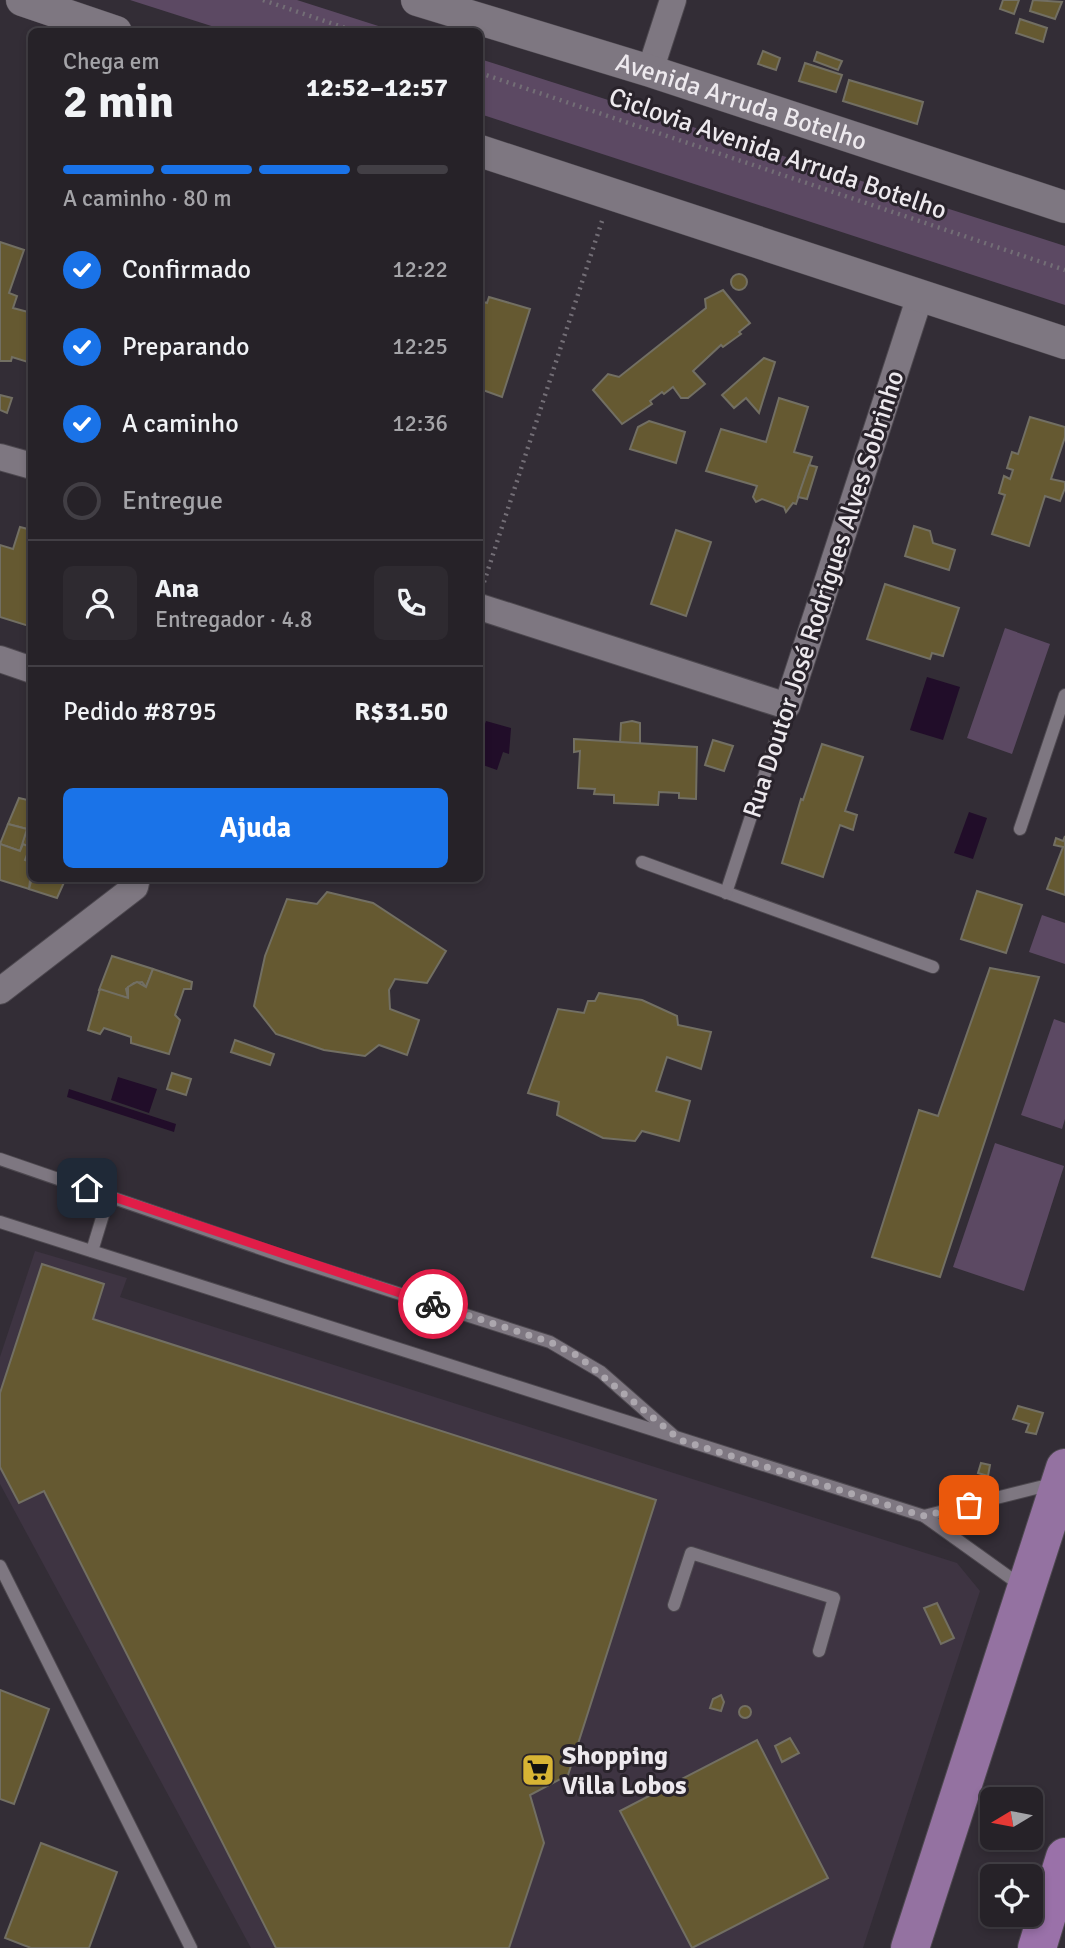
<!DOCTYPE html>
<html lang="pt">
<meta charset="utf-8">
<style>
:root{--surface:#262228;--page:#2e2a30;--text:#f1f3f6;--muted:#a4a4a8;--line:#423f45;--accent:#1a73e8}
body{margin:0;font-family:Signika,sans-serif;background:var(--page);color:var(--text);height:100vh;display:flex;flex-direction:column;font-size:26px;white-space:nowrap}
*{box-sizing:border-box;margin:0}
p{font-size:23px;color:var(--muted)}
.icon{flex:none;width:38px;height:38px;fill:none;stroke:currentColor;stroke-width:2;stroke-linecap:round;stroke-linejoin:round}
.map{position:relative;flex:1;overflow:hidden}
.drawer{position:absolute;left:28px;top:28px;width:455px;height:854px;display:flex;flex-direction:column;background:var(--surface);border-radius:10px;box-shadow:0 4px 10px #0003,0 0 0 2px var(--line)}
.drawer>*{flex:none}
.needle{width:46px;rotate:260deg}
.controls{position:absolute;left:980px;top:1787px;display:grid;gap:14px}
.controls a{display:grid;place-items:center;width:63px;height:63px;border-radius:10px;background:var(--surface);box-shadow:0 4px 10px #0003,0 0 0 2px var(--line);font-size:35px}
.pin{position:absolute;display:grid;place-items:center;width:60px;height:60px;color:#fff;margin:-30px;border-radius:14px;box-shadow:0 4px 10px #0006}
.courier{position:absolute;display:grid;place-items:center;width:70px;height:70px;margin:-35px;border:5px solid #e11d48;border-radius:50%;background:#fff;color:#222;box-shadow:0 2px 9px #0007}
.head em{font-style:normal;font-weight:700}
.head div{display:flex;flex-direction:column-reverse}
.head{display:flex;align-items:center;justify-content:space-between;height:119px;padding:0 35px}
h1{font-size:46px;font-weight:700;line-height:52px}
.bar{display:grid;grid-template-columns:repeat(4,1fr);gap:10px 7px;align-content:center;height:84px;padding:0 35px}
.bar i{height:9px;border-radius:5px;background:var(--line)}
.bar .on{background:var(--accent)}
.bar p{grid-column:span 4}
.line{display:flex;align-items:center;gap:18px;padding:0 35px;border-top:2px solid var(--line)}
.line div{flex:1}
.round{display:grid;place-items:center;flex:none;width:74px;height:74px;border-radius:10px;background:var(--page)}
ol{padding:0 35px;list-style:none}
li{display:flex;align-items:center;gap:21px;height:77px}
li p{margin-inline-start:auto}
li .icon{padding:7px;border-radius:50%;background:var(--accent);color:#fff;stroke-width:4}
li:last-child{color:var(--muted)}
li i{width:38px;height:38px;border:4px solid var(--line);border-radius:50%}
.cta{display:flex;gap:14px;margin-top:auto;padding:14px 35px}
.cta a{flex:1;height:80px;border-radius:10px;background:var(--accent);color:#fff;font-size:28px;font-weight:700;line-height:80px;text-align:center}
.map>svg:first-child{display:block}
</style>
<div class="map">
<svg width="1065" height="1948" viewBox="0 0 1065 1948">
<rect width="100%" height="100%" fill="#332d36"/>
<!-- built -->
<polygon fill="#3e3442" points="35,1251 127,1278 120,1297 957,1563 980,1591 863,1948 251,1948 0,1484 0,1357"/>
<!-- green -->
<g fill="#5c4963">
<polygon points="130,0 297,0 394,31 227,31"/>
<polygon points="480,59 1065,246 1065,305 480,114"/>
<polygon points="1005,628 1050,644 1012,754 967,738"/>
<polygon points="1042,915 1065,923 1065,964 1029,952"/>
<polygon points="1054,1019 1065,1023 1065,1119 1062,1129 1021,1115"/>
<polygon points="995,1143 1064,1166 1024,1291 953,1267"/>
</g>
<!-- water -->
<g fill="#210d29">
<polygon points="927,677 960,687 943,740 910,730"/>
<polygon points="486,721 511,728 509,754 503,752 497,770 480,764 480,738"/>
<polygon points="969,812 987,818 973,859 954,853"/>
<polygon points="118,1077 157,1089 149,1113 111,1100"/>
<polygon points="69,1089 176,1124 174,1132 67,1097"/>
</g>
<!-- building -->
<g fill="#655931" stroke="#726f63" stroke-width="2">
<polygon points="1003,0 1019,0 1014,14 1000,9"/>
<polygon points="1033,0 1062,2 1055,19 1030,11"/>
<polygon points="1020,19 1047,28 1043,42 1016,33"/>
<polygon points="763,51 780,58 776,70 758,64"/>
<polygon points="817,52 842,61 838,70 814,61"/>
<polygon points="805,63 842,75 836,92 799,81"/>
<polygon points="849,80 923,102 917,124 843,101"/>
<polygon points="0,242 24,250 9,293 17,296 13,308 32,313 31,363 12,357 11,361 0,361"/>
<circle cx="739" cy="282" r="8"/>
<polygon points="723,290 750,323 739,332 741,334 723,347 721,345 693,371 705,384 688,398 681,398 673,387 664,394 662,392 650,401 652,404 622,424 593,390 608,374 619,377 706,308 705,299"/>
<polygon points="489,297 530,309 502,397 480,389 480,301 487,303"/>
<polygon points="764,358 775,362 759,413 746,398 734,408 722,395"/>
<polygon points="0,395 12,398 7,413 0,410"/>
<polygon points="779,398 808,407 794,452 812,457 796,504 793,503 786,512 784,507 762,499 756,502 753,497 757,486 706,471 721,429 766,442"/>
<polygon points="1030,417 1065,427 1065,437 1051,479 1065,482 1065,488 1060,501 1045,496 1029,546 992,534 1005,495 999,493 1004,476 1010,479 1013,470 1007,468 1012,452 1018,454"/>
<polygon points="649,421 685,432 676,463 630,449 638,427"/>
<polygon points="809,465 817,467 807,499 798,497"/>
<polygon points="914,526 930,531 933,543 955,550 949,570 905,556"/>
<polygon points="20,527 32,530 32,627 0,617 0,545 13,549"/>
<polygon points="676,530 711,542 686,616 651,604"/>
<polygon points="885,584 959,608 943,656 932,653 930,659 867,639"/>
<polygon points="632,721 640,723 640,744 620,743 621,723"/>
<polygon points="574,739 697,747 696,799 679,798 679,793 659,792 658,805 614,803 614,795 594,794 595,789 578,788 580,751 574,752"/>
<polygon points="713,740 733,746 724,771 705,765"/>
<polygon points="822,744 863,757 845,811 857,815 853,830 840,825 823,877 782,863 801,799 803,800"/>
<polygon points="19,798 32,801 32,863 25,860 30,847 22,844 27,829 8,824"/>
<polygon points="8,824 27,829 20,851 0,844"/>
<polygon points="1065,836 1065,895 1047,889 1063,847 1054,845 1056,838 1063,841"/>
<polygon points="0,844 20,851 23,844 30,847 25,860 32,863 29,889 0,880"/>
<polygon points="32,878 66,878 57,898 29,889"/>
<polygon points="977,891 1022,905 1006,953 961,939"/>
<polygon points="327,892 373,903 446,951 427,983 395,979 389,990 390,1009 419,1020 407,1055 379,1045 365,1056 324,1050 276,1034 254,1006 265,956 287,899 317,904"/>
<polygon points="112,956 153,969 146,987 142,982 134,983 126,989 128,998 99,990"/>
<polygon points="990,968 1039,977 940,1277 872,1257 919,1110 938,1116"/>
<polygon points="153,969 192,982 191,989 184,989 175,1015 180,1020 169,1054 131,1043 131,1037 104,1028 100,1034 88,1030 100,989 128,998 128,987 137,982 146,987"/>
<polygon points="599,993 642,1000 677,1016 678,1025 711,1032 701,1069 667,1057 656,1091 690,1101 679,1141 642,1131 635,1141 603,1138 557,1115 559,1102 528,1093 558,1009 584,1013 588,1001 595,1001"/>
<polygon points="235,1040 274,1054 270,1065 231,1052"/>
<polygon points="172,1073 191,1079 186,1095 167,1089"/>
<polygon points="42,1264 104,1284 93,1319 656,1500 568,1775 530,1795 544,1843 509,1948 276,1948 44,1491 19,1503 0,1467 0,1393"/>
<polygon points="1018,1406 1043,1413 1036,1434 1026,1432 1029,1424 1013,1419"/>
<polygon points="981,1463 990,1465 988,1476 978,1473"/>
<polygon points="937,1603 954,1638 941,1644 924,1608"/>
<polygon points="0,1690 49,1709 14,1804 0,1799"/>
<polygon points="721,1695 724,1702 721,1711 710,1708 713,1699"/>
<circle cx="745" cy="1712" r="6"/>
<polygon points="790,1738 799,1753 782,1762 775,1746"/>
<polygon points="757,1740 828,1878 692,1948 620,1811"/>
<polygon points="41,1843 117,1872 89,1948 31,1948 5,1938"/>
</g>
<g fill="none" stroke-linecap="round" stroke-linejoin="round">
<defs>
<g id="service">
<polyline points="1020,829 1065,695"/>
<polyline points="642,862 933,967"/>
<polyline points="726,893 787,706"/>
<polyline points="0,1159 288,1258 550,1342 601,1372 673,1435"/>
<polyline points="0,1222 924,1516 1023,1587"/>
<polyline points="92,1251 109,1195"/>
<polyline points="924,1516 1052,1484"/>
<polyline points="0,1566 191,1948"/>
<polyline points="674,1605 691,1553 834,1598 819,1651"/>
</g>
<g id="minor">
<polyline points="650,71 673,0"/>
<polyline points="0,457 32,466"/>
<polyline points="480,607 787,706 920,296"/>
<polyline points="0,659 32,670"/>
<polyline points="0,991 135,887 137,878"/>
</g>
<g id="tertiary">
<polyline points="22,0 116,32"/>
<path id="s1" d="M417 0 650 71 1065 207"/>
<polyline points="480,151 1065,343"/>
</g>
<polyline id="trunk" points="910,1948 1065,1468"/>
<polyline id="motorway" points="1037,1948 1065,1857"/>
</defs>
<!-- service casing -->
<use href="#service" stroke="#4d484f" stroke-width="14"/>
<!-- minor casing -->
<use href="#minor" stroke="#4d484f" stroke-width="28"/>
<!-- tertiary casing -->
<use href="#tertiary" stroke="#4d484f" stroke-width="33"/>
<!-- trunk casing -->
<use href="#trunk" stroke="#4d484f" stroke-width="40"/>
<!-- motorway casing -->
<use href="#motorway" stroke="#4d484f" stroke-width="40"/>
<!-- path -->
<g stroke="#736e76" stroke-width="4.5" stroke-dasharray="2 5" stroke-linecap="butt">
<polyline points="263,0 357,32"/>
<polyline points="480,73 1065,270"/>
<polyline points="484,582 602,221"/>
</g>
<!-- service -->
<use href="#service" stroke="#7e7781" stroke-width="12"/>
<!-- minor -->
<use href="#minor" stroke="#7e7781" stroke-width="26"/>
<!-- tertiary -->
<use href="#tertiary" stroke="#7e7781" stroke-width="32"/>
<!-- trunk -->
<use href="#trunk" stroke="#9472a1" stroke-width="38"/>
<!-- motorway -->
<use href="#motorway" stroke="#9a71a9" stroke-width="38"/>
</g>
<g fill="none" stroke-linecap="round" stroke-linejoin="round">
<!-- done -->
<polyline stroke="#aca7ae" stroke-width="7" stroke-dasharray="0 12.6" points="433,1304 550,1342 578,1356 680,1440 923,1516 969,1505"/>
<!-- route -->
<polyline stroke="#e11d48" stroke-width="9" points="87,1188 433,1304"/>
</g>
<!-- icons -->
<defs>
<symbol id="supermarket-square" viewBox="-11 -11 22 22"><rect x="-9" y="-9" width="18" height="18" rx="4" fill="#d7b434" stroke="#29232b"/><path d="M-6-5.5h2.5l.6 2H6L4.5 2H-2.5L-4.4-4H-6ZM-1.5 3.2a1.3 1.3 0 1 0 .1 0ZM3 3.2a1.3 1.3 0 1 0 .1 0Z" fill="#111"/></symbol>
</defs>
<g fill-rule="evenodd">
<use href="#supermarket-square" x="519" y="1751" width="38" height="38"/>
</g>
<g text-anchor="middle" stroke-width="6" stroke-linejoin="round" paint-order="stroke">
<!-- street labels -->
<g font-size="26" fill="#ede9ee" stroke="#29232b">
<text dy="9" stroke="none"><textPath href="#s1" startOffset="340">Avenida Arruda Botelho</textPath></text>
<text transform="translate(778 153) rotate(19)" y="9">Ciclovia Avenida Arruda Botelho</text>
<text transform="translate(823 594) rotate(-72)" y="9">Rua Doutor José Rodrigues Alves Sobrinho</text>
</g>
<!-- poi labels -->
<g font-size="26" font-weight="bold" fill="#ede9ee" stroke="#29232b" text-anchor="start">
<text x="562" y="1764">Shopping<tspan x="562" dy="30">Villa Lobos</tspan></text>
</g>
</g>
</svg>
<div class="controls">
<a><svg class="needle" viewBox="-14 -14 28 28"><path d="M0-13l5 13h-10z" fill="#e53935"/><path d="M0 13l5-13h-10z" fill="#a4a4a8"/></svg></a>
<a><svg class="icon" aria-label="locate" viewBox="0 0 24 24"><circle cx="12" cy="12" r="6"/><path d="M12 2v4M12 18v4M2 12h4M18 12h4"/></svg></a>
</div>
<div class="pin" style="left:969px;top:1505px;background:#ea580c"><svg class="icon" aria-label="bag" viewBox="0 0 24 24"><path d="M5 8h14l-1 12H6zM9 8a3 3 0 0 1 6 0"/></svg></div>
<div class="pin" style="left:87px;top:1188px;background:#1f2937"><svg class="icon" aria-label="home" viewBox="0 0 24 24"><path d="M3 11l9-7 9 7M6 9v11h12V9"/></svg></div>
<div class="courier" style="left:433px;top:1304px"><svg class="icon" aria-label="bike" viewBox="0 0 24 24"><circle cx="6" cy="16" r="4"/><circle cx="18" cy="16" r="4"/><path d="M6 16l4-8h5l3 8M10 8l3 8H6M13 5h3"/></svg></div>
<section class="drawer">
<div class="head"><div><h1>2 min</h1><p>Chega em</p></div><em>12:52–12:57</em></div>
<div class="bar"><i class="on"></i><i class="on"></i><i class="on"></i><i></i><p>A caminho · 80 m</p></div>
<ol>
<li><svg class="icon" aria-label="check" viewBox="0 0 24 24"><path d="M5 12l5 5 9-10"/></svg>Confirmado<p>12:22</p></li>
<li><svg class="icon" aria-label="check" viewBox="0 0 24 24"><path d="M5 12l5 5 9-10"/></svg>Preparando<p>12:25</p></li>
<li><svg class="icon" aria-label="check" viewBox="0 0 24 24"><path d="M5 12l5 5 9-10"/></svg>A caminho<p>12:36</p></li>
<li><i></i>Entregue</li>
</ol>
<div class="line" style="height:126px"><a class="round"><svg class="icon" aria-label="person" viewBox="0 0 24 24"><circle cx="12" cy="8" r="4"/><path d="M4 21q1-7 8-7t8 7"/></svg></a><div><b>Ana</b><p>Entregador · 4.8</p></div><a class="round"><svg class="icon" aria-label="phone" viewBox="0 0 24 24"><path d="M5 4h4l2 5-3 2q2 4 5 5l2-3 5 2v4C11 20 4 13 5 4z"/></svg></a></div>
<div class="line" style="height:91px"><div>Pedido #8795</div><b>R$31.50</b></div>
<div class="cta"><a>Ajuda</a></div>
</section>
</div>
